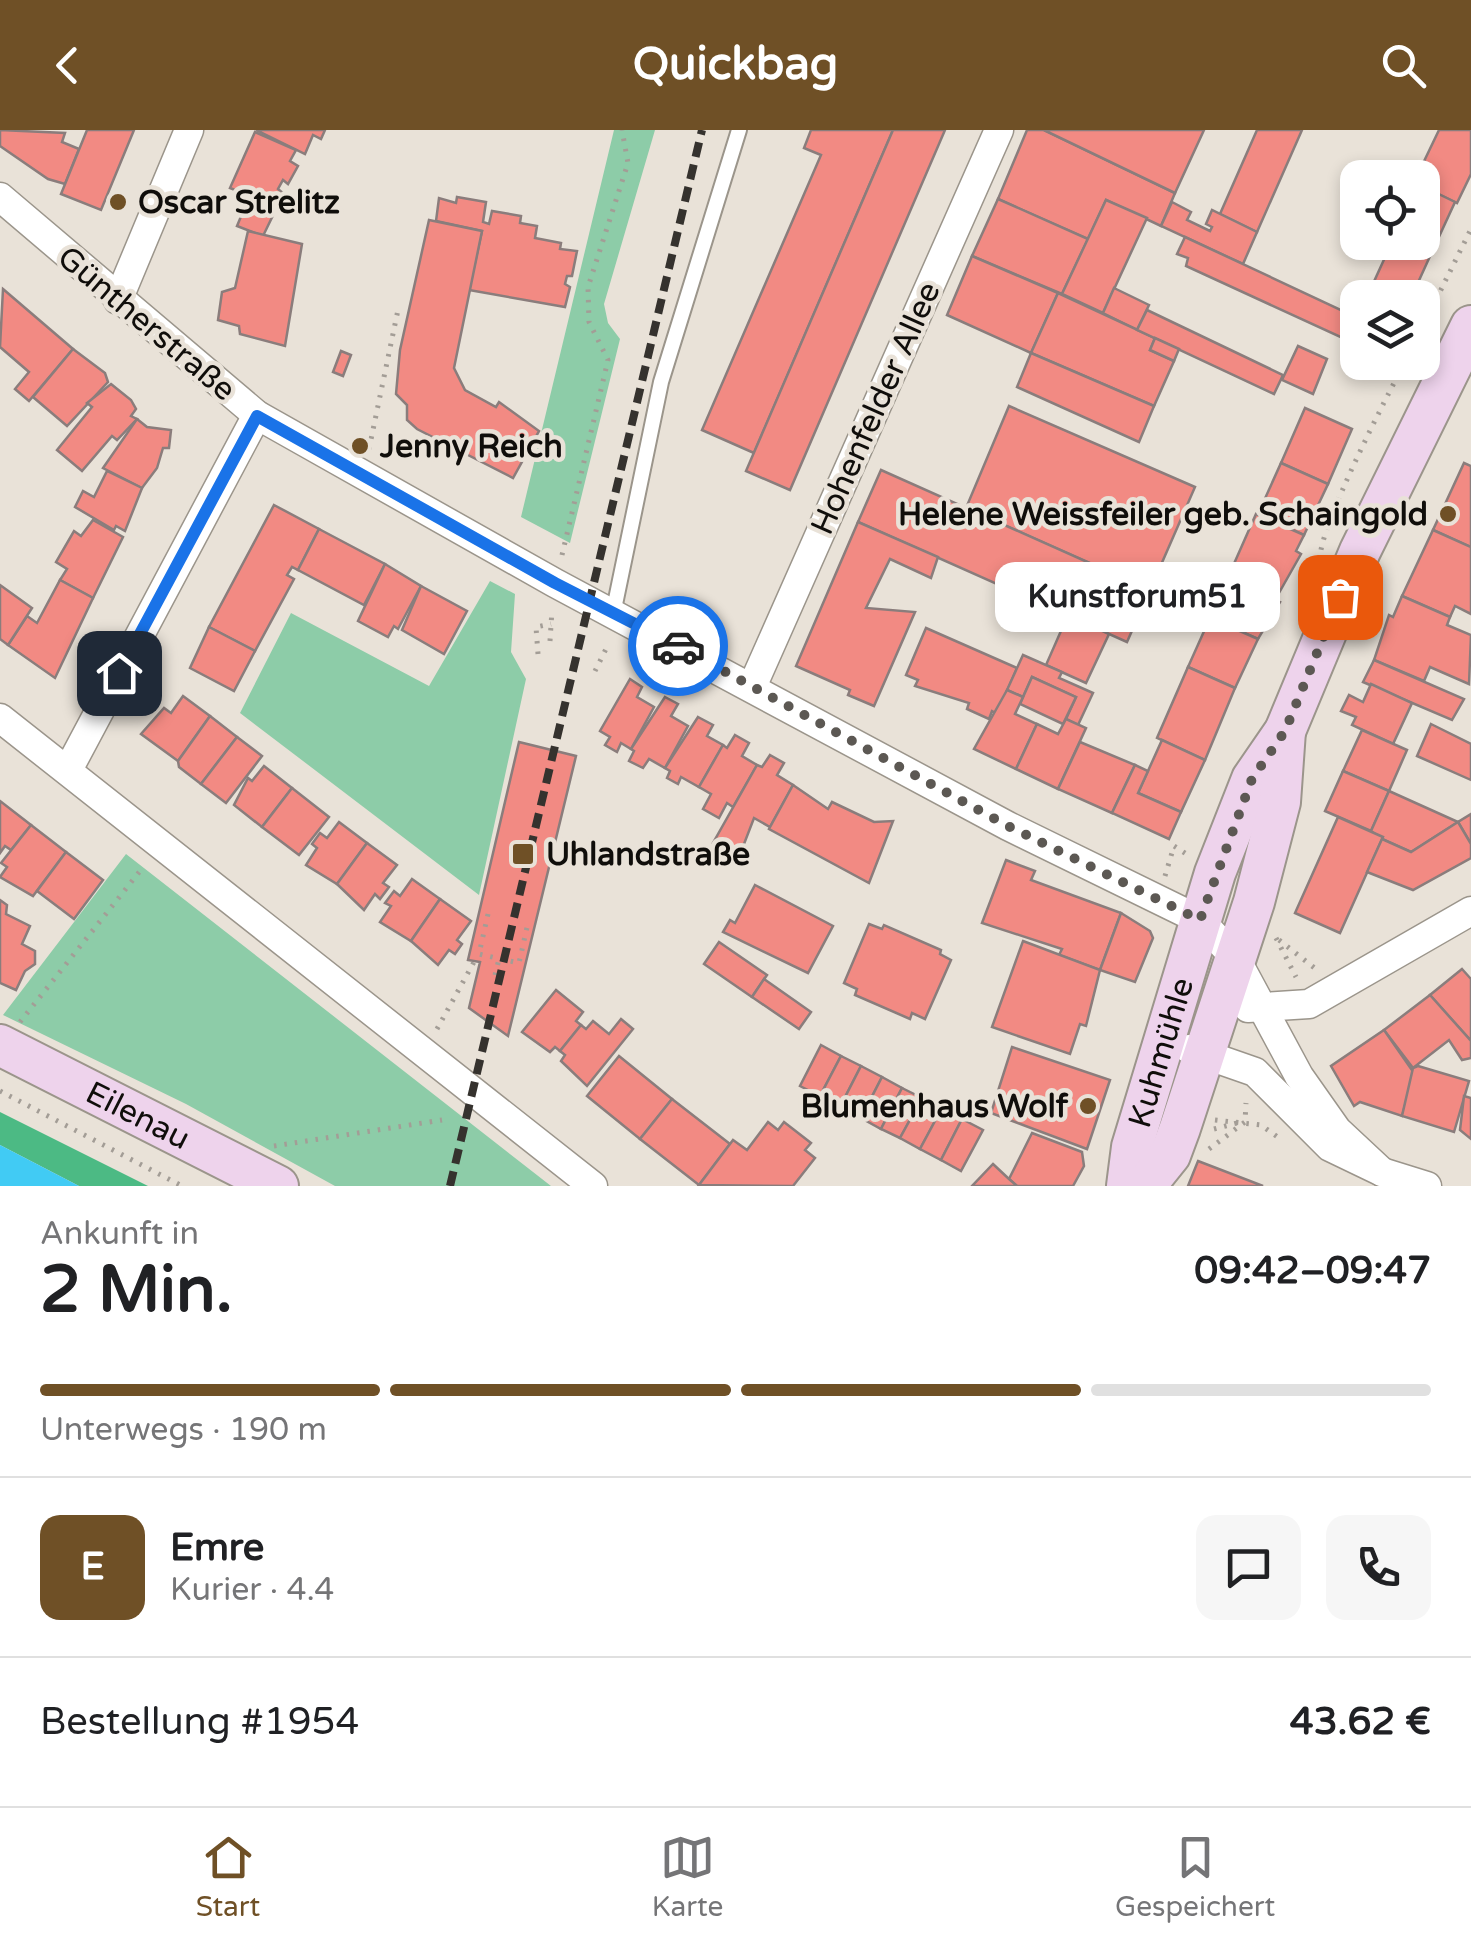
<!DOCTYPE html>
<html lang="de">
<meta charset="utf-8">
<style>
:root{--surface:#fff;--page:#f6f6f6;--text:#202124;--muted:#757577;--line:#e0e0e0;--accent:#6f5026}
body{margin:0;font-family:"Varela Round",sans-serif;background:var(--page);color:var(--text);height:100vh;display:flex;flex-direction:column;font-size:38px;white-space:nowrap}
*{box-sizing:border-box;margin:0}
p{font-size:32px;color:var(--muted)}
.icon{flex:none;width:55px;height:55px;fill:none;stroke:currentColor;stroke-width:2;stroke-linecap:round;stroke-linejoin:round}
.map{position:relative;height:1056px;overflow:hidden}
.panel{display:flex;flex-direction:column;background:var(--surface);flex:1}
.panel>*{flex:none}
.controls{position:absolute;left:1340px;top:30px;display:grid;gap:20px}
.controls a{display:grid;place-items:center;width:100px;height:100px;border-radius:20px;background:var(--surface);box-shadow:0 5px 15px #0003;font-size:50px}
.pin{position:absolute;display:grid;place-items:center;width:85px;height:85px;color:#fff;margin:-42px;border-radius:20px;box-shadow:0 5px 15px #0006}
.courier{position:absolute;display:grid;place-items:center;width:100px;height:100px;margin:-50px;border:8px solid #1a73e8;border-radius:50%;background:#fff;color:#222;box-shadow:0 2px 12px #0007}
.bubble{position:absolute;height:70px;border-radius:20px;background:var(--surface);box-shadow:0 5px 15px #0003;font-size:32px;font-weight:700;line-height:70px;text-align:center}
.headline em{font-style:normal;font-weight:700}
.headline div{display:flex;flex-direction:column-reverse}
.headline{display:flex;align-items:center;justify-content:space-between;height:170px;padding:0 40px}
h1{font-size:65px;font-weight:700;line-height:75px}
.bar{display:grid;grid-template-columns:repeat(4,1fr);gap:15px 10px;align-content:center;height:120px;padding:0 40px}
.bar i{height:12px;border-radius:8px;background:var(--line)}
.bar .active{background:var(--accent)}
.bar p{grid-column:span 4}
.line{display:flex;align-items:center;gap:25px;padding:0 40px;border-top:2px solid var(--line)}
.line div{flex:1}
.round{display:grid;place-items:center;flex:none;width:105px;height:105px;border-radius:20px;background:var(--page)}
header{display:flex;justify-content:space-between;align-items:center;height:130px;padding:0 40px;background:var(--accent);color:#fff;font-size:45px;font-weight:700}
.tab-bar{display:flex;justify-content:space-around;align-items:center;height:140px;border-top:2px solid var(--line);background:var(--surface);font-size:28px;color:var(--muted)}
.tab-bar a{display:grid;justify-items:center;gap:5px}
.tab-bar .active{color:var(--accent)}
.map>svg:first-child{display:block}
</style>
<header><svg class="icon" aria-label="back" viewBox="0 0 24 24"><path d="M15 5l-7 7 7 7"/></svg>Quickbag<svg class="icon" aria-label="search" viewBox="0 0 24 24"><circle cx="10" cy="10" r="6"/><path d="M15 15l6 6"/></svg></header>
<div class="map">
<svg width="1471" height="1056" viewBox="0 0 1471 1056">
<rect width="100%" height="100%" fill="#e9e2d8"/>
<!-- green -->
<g fill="#8dcca8">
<polygon points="614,0 655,0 604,174 608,193 620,209 570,413 521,387"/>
<polygon points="490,451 515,464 511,522 526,549 479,765 240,583 291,483 429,556"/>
<polygon points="126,724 551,1056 335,1056 186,974 3,885"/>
</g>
<!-- forest -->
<polygon fill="#4cba84" points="0,982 148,1056 79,1056 0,1015"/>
<!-- water -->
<polygon fill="#41cbf4" points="0,1015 79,1056 0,1056"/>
<!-- building -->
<g fill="#f28a83" stroke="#8a7d7c" stroke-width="2.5">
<polygon points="0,0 65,3 62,12 79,19 65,54 48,49 0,16"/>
<polygon points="87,0 134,0 101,80 61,64"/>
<polygon points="256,0 325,0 321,9 313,5 305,24"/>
<polygon points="811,0 893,0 754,323 702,300 821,25 804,18"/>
<polygon points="893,0 945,0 790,360 746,341"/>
<polygon points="1027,0 1044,0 1175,63 1161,96 1106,70 1088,109 998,69"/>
<polygon points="1044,0 1204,0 1175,63"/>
<polygon points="1257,0 1302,0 1257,102 1220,84"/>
<polygon points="1439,0 1471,0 1471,44 1457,73 1422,56 1422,48 1416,48"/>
<polygon points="255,2 296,20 290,31 298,36 288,54 283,50 278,59 285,65 277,77 230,58"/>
<polygon points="1422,56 1455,72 1431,124 1407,112 1422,112"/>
<polygon points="250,65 277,77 263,106 237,96"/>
<polygon points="457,67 486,72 483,92 489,94 492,81 521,86 520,93 537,96 535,108 561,113 560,119 577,121 572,146 567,146 565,154 570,157 565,177 469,160 482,101 436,91 439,68 456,73"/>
<polygon points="998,69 1088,109 1062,164 972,126"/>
<polygon points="1106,70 1147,88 1103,183 1062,164"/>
<polygon points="1172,72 1191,82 1187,90 1210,101 1212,97 1206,94 1212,80 1257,102 1243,134 1161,96"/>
<polygon points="429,90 482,101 454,238 465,260 496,277 499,272 539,301 513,348 417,299 407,290 407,275 396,264 400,220"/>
<polygon points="248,101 302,114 285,216 240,204 239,196 218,190 222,162 235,158"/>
<polygon points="1185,107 1358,188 1358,215 1186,136 1188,128 1177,124"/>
<polygon points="1392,112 1407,112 1431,124 1411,168 1397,168 1372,156"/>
<polygon points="972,126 1058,163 1031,223 947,185"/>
<polygon points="1364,152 1397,168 1358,168 1358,188 1349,184"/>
<polygon points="1114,158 1149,175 1137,200 1103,183"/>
<polygon points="3,159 73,219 29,271 15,259 29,242 0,217"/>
<polygon points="1058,163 1155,208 1150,220 1174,231 1154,276 1031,223"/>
<polygon points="1147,180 1283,245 1274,264 1137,200"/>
<polygon points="1155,208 1179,219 1174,231 1150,220"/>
<polygon points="1298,216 1327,229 1313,264 1282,250"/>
<polygon points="73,219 105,243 108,252 67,296 33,267"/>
<polygon points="341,221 351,225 343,246 333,242"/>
<polygon points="1031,223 1154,276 1139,312 1017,257"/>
<polygon points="111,254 131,270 136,279 131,286 137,289 117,310 112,306 82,341 57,320 92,277 87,273"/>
<polygon points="1009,276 1195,357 1150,460 966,378"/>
<polygon points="1305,278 1352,299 1328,354 1281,333"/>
<polygon points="137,289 147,297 171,300 169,318 163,318 157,338 142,358 103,338"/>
<polygon points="1281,333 1328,354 1304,405 1258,384"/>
<polygon points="1464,333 1471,336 1471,417 1433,400"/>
<polygon points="881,340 1150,460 1127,512 858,392"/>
<polygon points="107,341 142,358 125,401 116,396 114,400 75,377 83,361 94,367"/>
<polygon points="274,375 319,399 298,440 292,437 287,445 294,449 255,521 209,497"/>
<polygon points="1256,384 1304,405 1296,421 1301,424 1275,470 1280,472 1258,509 1210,488"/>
<polygon points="93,390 123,407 93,468 60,450 67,439 56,432 74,401 81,406"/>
<polygon points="858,392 938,427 931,448 890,429 866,478 915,482 874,576 848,565 850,560 796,536"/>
<polygon points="319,399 385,434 364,475 298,440"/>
<polygon points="1433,400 1471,417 1471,484 1455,476 1450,487 1402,466"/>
<polygon points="385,434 421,456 398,499 394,496 388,507 358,491"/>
<polygon points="60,450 93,468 55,548 8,515 27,486 37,493"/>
<polygon points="0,455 32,478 8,515 0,509"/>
<polygon points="421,456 467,481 444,524 402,500"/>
<polygon points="1402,466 1450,487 1447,495 1471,505 1469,554 1430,537 1424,551 1374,530 1389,485 1393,487"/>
<polygon points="1068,485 1109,504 1086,553 1046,535"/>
<polygon points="1210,488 1258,509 1235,558 1188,537"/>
<polygon points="209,497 255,521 234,561 190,538"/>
<polygon points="926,498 1017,538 997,584 992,581 989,589 967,579 969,573 915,556 918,550 906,545"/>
<polygon points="1023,525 1062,542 1059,548 1093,563 1078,595 1066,589 1076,567 1032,547 1023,567 1007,560"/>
<polygon points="1374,530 1464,569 1452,590 1363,552"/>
<polygon points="1188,537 1235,558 1205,630 1157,608"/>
<polygon points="1032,547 1076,567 1063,594 1020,574"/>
<polygon points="630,549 642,557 637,567 654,577 631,619 621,613 617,622 605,615 610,607 600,601"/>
<polygon points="1371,554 1412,573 1393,614 1352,595 1356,587 1341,581 1349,565 1363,572"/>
<polygon points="1007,560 1023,567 1015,584 1037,594 1016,639 974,619"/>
<polygon points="183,566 210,586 178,631 141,604 164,578 171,583"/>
<polygon points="665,567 678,574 671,586 688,596 665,638 649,629 643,638 629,631 634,621 631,619"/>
<polygon points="210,586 237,607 201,654 179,637 178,631"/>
<polygon points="698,587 713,595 707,606 723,615 699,657 681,647 678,654 667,648 670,641 665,638"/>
<polygon points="1066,589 1086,598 1058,659 1016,639 1037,594 1058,604"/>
<polygon points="1431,594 1471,614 1471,650 1417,626"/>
<polygon points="1362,600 1407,620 1389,661 1343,641"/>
<polygon points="735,605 749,613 742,626 757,635 733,677 727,673 719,688 703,679 711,664 699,657 723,615 727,618"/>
<polygon points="237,607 262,626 226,673 201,654"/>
<polygon points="1162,610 1205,630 1181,682 1138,663"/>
<polygon points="519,612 576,626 508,906 469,878 480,832 468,830"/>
<polygon points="1080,612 1135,635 1112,683 1058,659"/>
<polygon points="770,625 784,633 777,645 793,655 770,697 754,688 739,727 713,713 757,635 762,637"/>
<polygon points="1135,635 1148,641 1138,663 1181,682 1169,709 1112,683"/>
<polygon points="264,636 292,658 262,697 234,675 248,648 252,651"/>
<polygon points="1343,641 1389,661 1371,701 1325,681"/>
<polygon points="793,655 828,679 832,672 874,692 893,691 869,753 769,699"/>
<polygon points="292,658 329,687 299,725 262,697"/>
<polygon points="1389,661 1458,692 1411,722 1382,709 1371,701"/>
<polygon points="0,671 31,695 11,720 5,716 0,723"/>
<polygon points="1471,684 1471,714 1458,692"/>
<polygon points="1338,687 1383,707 1340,803 1295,783"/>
<polygon points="339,692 367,713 337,754 306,735 317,718 312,714 320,703 327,708"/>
<polygon points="1458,692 1471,714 1471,728 1413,760 1367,742 1382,709 1411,722"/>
<polygon points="31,695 66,722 33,766 0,747 7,737 1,733"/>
<polygon points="367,713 397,735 383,753 389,757 380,769 375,764 364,780 337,754"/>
<polygon points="66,722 103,750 74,789 37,761"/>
<polygon points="1006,730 1035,741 1031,750 1121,783 1100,840 1059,825 1062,819 982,793"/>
<polygon points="412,749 440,769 411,811 380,792 391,776 385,773 394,761 400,766"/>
<polygon points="755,755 833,796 808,843 723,802 730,790 735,793"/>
<polygon points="440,769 471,791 457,810 462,814 455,824 449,820 438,835 411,811"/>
<polygon points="0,770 7,775 6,784 30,796 22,814 35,821 35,834 25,841 16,860 0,853"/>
<polygon points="1121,783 1150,801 1153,808 1135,852 1100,840"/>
<polygon points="869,794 882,799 884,795 941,820 940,824 951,830 925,889 912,883 910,889 855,865 857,859 844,853"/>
<polygon points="1023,811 1100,840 1086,896 1080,894 1070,924 992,897"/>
<polygon points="719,812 767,845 752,867 704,834"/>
<polygon points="1462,839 1471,849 1471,911 1430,865"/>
<polygon points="764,849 811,882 799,899 752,867"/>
<polygon points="556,860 583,882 576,891 581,895 560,921 555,917 550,922 522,902"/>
<polygon points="1430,865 1471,911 1471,928 1462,930 1449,910 1413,938 1384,900"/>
<polygon points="621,889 633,899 587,956 561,931 565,925 560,921 581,895 586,899 593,891 609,904"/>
<polygon points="1384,900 1414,943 1402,986 1360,972 1354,976 1331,936"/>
<polygon points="821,915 841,926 820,966 800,956"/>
<polygon points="1012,917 1110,950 1087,1019 991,983"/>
<polygon points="619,926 672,969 640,1009 587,966"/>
<polygon points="841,926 861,936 840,977 820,966"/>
<polygon points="861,936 882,947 861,988 840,977"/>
<polygon points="1418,936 1469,951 1454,1002 1402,986 1413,938"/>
<polygon points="882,947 902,958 881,999 861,988"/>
<polygon points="902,958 922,968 900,1008 881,999"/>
<polygon points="1464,966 1471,968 1471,1009 1460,1000"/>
<polygon points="922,968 942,978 920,1019 900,1008"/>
<polygon points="672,969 730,1014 699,1055 640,1009"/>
<polygon points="942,978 962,989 941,1030 920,1019"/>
<polygon points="962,989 983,1000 961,1041 941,1030"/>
<polygon points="768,992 778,1000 784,992 811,1013 805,1020 815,1028 793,1056 699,1055 733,1010 747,1020"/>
<polygon points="1032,1003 1082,1022 1084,1036 1073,1056 1017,1056 1009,1049"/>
<polygon points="1198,1031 1263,1056 1188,1056"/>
<polygon points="993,1034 1009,1049 1017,1056 972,1056"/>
</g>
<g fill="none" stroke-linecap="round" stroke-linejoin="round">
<defs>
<polyline id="lane" points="613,484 661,252 739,0"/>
<g id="street">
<polyline points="0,67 257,285 555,453 1008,696 1200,790 1236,829 1299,946 1337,1000 1382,1042"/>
<polyline points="118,170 189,0"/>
<polyline points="752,557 999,0"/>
<polyline points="0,588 593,1056"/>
<polyline points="68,640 257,285"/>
<polyline points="1248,878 1309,874 1471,781"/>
<polyline points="1189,919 1255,942 1330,1017 1382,1042 1427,1056"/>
</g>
<g id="secondary">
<path id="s1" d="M0 915 278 1056"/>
<path id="s2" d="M1127 1056 1132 1017 1215 743 1252 649 1285 601 1360 421 1471 196"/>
<polyline points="1145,1056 1170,1025 1180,998 1254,772 1280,672 1285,601"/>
</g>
</defs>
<!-- lane casing -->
<use href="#lane" stroke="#9b958b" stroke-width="18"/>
<!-- street casing -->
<use href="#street" stroke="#9b958b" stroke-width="31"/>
<!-- secondary casing -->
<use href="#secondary" stroke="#9b958b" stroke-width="44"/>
<!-- path -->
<g stroke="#a39d96" stroke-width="5" stroke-dasharray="2.5 8" stroke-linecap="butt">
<polyline points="1422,198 1471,99"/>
<polyline points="369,319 399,175"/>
<polyline points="562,425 608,230 589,192 588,157 628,33 622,0"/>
<path d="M1320 430C1318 399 1387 266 1405 232"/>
<polyline points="550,511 552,480"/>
<polyline points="538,524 536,497 551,494"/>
<polyline points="595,541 609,513"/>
<polyline points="1165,746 1174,716 1188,725"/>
<polyline points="488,784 479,824 483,825 519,833 528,793"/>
<polyline points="1276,808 1296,847"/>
<polyline points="1279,810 1317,840"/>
<polyline points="495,845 499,829"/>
<polyline points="20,892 144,736"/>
<polyline points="437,899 474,832"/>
<polyline points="0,961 182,1056"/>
<polyline points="1215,990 1261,995 1283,1011"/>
<polyline points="1214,999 1237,993"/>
<polyline points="274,1016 442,990"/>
<polyline points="1209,1019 1245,992 1246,973"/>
</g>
<!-- lane -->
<use href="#lane" stroke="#fff" stroke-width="14"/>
<!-- street -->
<use href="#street" stroke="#fff" stroke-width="28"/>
<!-- secondary -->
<use href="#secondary" stroke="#eed3ec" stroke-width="40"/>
<!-- rail -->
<polyline stroke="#35322e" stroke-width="8" stroke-dasharray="15 8" stroke-linecap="butt" points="450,1056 702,0"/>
</g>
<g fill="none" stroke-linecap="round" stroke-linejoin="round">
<!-- done -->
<polyline stroke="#5c5853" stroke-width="10" stroke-dasharray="0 18" points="678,516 1008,696 1200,790 1252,649 1285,601 1340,467"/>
<!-- route -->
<polyline stroke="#1a73e8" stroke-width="12" points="119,543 257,286 555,453 678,516"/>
</g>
<!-- markers -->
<g fill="#6f5026" stroke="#e9e2d8" stroke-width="4">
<circle cx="118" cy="72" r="10"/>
<circle cx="360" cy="316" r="10"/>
<circle cx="1448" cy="384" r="10"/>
<rect x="511" y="712" width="24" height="24" rx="5"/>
<circle cx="1088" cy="976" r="10"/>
</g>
<g text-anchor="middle" stroke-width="9" stroke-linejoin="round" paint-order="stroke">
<!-- poi labels -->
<g font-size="32" font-weight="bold" fill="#100e0b" stroke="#e9e2d8" text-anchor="start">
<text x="138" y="83">Oscar Strelitz</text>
<text x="380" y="327">Jenny Reich</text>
<text x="1428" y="395" text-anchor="end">Helene Weissfeiler geb. Schaingold</text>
<text x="546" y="735">Uhlandstraße</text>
<text x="1068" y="987" text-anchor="end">Blumenhaus Wolf</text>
</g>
<!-- street labels -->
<g font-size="32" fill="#100e0b" stroke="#e9e2d8">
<text transform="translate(147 193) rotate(40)" y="11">Güntherstraße</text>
<text transform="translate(875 278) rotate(-66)" y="11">Hohenfelder Allee</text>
<text dy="11" stroke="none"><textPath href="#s2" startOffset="138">Kuhmühle</textPath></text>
<text dy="11" stroke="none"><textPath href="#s1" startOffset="155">Eilenau</textPath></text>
</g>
</g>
</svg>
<div class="controls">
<a><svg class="icon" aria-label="locate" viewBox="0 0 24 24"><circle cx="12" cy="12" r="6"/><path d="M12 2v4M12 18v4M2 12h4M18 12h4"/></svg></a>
<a><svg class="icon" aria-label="layers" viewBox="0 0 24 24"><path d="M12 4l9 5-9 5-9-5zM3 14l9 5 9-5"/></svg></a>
</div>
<div class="pin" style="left:1340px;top:467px;background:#ea580c"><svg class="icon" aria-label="bag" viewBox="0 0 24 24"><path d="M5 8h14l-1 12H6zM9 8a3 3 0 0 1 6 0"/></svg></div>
<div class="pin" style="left:119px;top:543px;background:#1f2937"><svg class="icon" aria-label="home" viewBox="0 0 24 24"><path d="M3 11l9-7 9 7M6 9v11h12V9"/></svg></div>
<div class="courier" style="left:678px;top:516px"><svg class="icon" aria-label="car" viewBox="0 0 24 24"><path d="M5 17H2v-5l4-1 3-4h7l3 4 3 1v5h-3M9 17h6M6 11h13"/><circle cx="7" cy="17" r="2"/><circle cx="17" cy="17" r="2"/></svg></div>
<div class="bubble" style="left:995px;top:432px;width:285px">Kunstforum51</div>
</div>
<section class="panel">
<div class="headline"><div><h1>2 Min.</h1><p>Ankunft in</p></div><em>09:42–09:47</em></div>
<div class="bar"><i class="active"></i><i class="active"></i><i class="active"></i><i></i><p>Unterwegs · 190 m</p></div>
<div class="line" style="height:180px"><b class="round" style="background:var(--accent);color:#fff">E</b><div><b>Emre</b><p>Kurier · 4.4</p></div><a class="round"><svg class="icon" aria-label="chat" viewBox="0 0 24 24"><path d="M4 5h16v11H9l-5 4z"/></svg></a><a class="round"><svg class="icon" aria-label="phone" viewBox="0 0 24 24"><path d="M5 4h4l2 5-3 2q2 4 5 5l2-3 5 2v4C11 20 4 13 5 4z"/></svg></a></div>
<div class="line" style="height:130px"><div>Bestellung #1954</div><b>43.62 €</b></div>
</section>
<nav class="tab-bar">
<a class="active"><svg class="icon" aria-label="home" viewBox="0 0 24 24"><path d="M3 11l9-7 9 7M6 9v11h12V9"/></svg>Start</a>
<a><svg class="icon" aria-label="map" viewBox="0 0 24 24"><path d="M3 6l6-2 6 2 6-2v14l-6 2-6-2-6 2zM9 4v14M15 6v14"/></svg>Karte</a>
<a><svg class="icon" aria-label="saved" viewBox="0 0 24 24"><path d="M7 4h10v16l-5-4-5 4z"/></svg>Gespeichert</a>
</nav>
